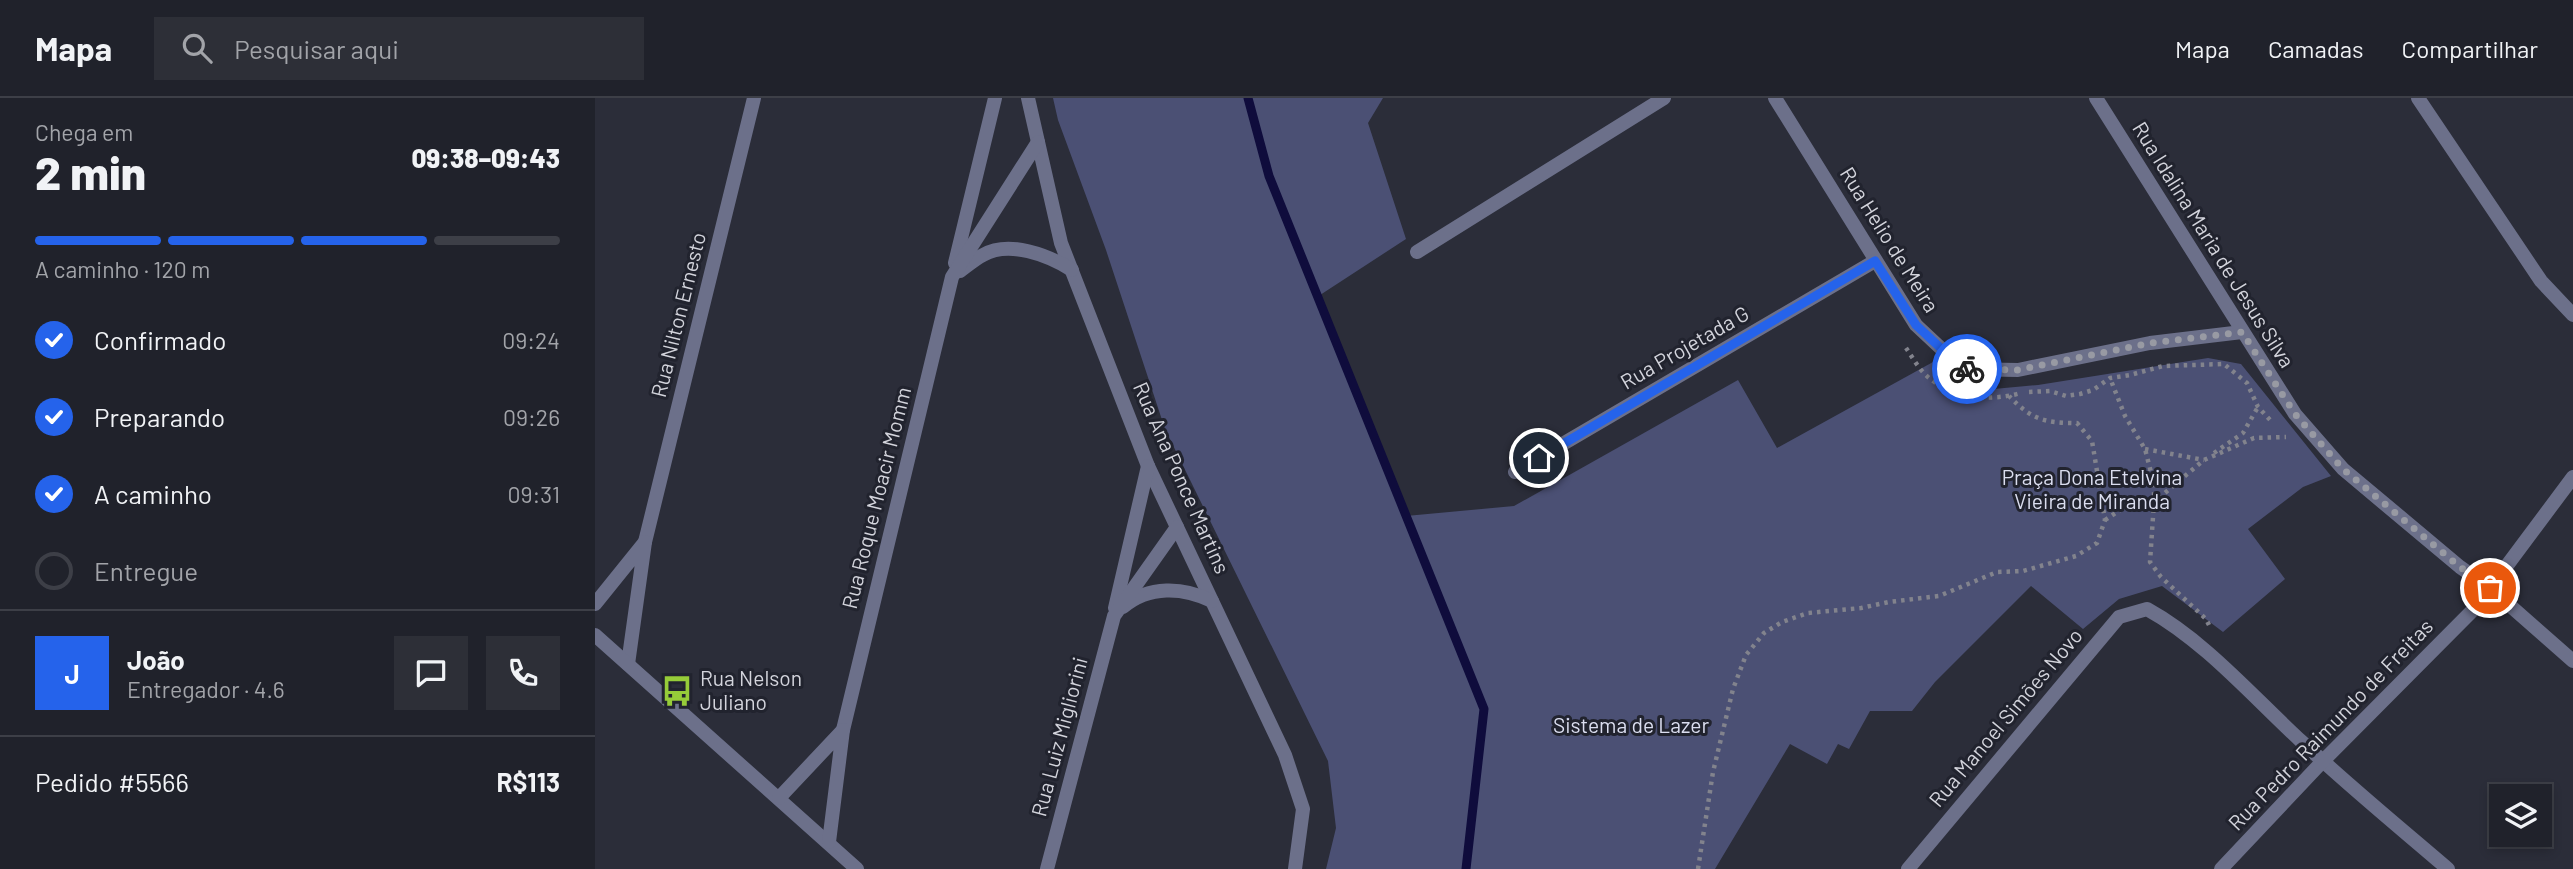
<!DOCTYPE html>
<html lang="pt">
<meta charset="utf-8">
<style>
:root{--surface:#20222b;--page:#2d2f37;--text:#f1f3f6;--muted:#a2a4a9;--line:#3d3f47;--accent:#2563eb}
body{margin:0;font-family:Barlow,sans-serif;background:var(--page);color:var(--text);height:100vh;display:flex;flex-direction:column;font-size:26px;white-space:nowrap}
*{box-sizing:border-box;margin:0}
p{font-size:23px;color:var(--muted)}
.icon{flex:none;width:38px;height:38px;fill:none;stroke:currentColor;stroke-width:2;stroke-linecap:round;stroke-linejoin:round}
.map{position:relative;flex:1;overflow:hidden}
.side{display:flex;flex-direction:column;background:var(--surface);width:595px}
.side>*{flex:none}
.buttons{position:absolute;left:1894px;top:686px;display:grid;gap:14px}
.buttons a{display:grid;place-items:center;width:63px;height:63px;border-radius:0px;background:var(--surface);box-shadow:0 4px 10px #0003,0 0 0 2px var(--line);font-size:35px}
.pin{position:absolute;display:grid;place-items:center;width:60px;height:60px;color:#fff;margin:-30px;border:4px solid #fff;border-radius:50%;box-shadow:0 2px 7px #0007}
.courier{position:absolute;display:grid;place-items:center;width:70px;height:70px;margin:-35px;border:5px solid #2563eb;border-radius:50%;background:#fff;color:#222;box-shadow:0 2px 9px #0007}
.overview em{font-style:normal;font-weight:800}
.overview div{display:flex;flex-direction:column-reverse}
.overview{display:flex;align-items:center;justify-content:space-between;height:119px;padding:0 35px}
h1{font-size:46px;font-weight:800;line-height:52px}
.bar{display:grid;grid-template-columns:repeat(4,1fr);gap:10px 7px;align-content:center;height:84px;padding:0 35px}
.bar i{height:9px;border-radius:5px;background:var(--line)}
.bar .active{background:var(--accent)}
.bar p{grid-column:span 4}
.line{display:flex;align-items:center;gap:18px;padding:0 35px;border-top:2px solid var(--line)}
.line div{flex:1}
.round{display:grid;place-items:center;flex:none;width:74px;height:74px;border-radius:0px;background:var(--page)}
ol{padding:0 35px;list-style:none}
li{display:flex;align-items:center;gap:21px;height:77px}
li p{margin-inline-start:auto}
li .icon{padding:7px;border-radius:50%;background:var(--accent);color:#fff;stroke-width:4}
li:last-child{color:var(--muted)}
li i{width:38px;height:38px;border:4px solid var(--line);border-radius:50%}
header{display:flex;align-items:center;gap:42px;box-sizing:border-box;height:98px;padding:0 35px;background:var(--surface);border-bottom:2px solid var(--line)}
header strong{font-size:33px}
nav{display:flex;gap:38px;margin-inline-start:auto;font-size:24px}
.search{width:490px;height:63px;background:var(--page);display:flex;align-items:center;gap:18px;box-sizing:border-box;padding:0 24px;border-radius:0px;color:var(--muted);font-size:26px}
main{display:flex;flex:1;min-height:0}
.map>svg:first-child{display:block}
</style>
<header>
<strong>Mapa</strong>
<div class="search"><svg class="icon" aria-label="search" viewBox="0 0 24 24"><circle cx="10" cy="10" r="6"/><path d="M15 15l6 6"/></svg>Pesquisar aqui</div>
<nav><a>Mapa</a><a>Camadas</a><a>Compartilhar</a></nav>
</header>
<main>
<section class="side">
<div class="overview"><div><h1>2 min</h1><p>Chega em</p></div><em>09:38–09:43</em></div>
<div class="bar"><i class="active"></i><i class="active"></i><i class="active"></i><i></i><p>A caminho · 120 m</p></div>
<ol>
<li><svg class="icon" aria-label="check" viewBox="0 0 24 24"><path d="M5 12l5 5 9-10"/></svg>Confirmado<p>09:24</p></li>
<li><svg class="icon" aria-label="check" viewBox="0 0 24 24"><path d="M5 12l5 5 9-10"/></svg>Preparando<p>09:26</p></li>
<li><svg class="icon" aria-label="check" viewBox="0 0 24 24"><path d="M5 12l5 5 9-10"/></svg>A caminho<p>09:31</p></li>
<li><i></i>Entregue</li>
</ol>
<div class="line" style="height:126px"><b class="round" style="background:var(--accent);color:#fff">J</b><div><b>João</b><p>Entregador · 4.6</p></div><a class="round"><svg class="icon" aria-label="chat" viewBox="0 0 24 24"><path d="M4 5h16v11H9l-5 4z"/></svg></a><a class="round"><svg class="icon" aria-label="phone" viewBox="0 0 24 24"><path d="M5 4h4l2 5-3 2q2 4 5 5l2-3 5 2v4C11 20 4 13 5 4z"/></svg></a></div>
<div class="line" style="height:91px"><div>Pedido #5566</div><b>R$113</b></div>
</section>
<div class="map">
<svg width="1978" height="771" viewBox="0 0 1978 771">
<rect width="100%" height="100%" fill="#2b2d39"/>
<!-- green -->
<polygon fill="#4b5074" points="458,0 788,0 773,25 811,141 722,199 811,418 919,408 1143,282 1182,350 1338,264 1359,284 1388,292 1443,287 1613,260 1646,266 1736,378 1708,389 1653,431 1690,481 1628,534 1567,488 1524,501 1488,531 1436,488 1340,584 1317,613 1275,613 1254,651 1243,646 1232,666 1195,646 1120,771 731,771 741,730 733,663 570,331 511,152 463,22"/>
<g fill="none" stroke-linecap="round" stroke-linejoin="round">
<!-- stream -->
<polyline stroke="#0f0c3c" stroke-width="9" points="653,0 674,78 889,611 871,771"/>
<!-- path -->
<g stroke="#82838d" stroke-width="4.5" stroke-dasharray="3.5 5" stroke-linecap="butt">
<path d="M1311 250C1316 257 1321 266 1327 273 1352 301 1393 304 1426 295"/>
<polyline points="1434,294 1455,293 1471,298 1485,296 1498,292 1515,280 1535,277 1568,268 1629,266 1652,285 1663,309 1677,324"/>
<polyline points="1550,351 1609,362"/>
<polyline points="1619,355 1648,335 1663,309"/>
<polyline points="1510,422 1528,410 1559,404 1559,386 1550,351 1530,318 1515,280"/>
<polyline points="1614,527 1611,521 1566,479 1555,464 1559,404 1609,362 1659,340 1691,339"/>
<path d="M1103 771 1118 674 1138 591 1151 557 1169 535 1187 524 1213 515 1266 510 1294 504 1344 498 1402 474 1428 473 1481 458 1502 445 1510 422 1503 379 1497 343 1482 325C1450 325 1437 322 1414 298"/>
</g>
<!-- street -->
<g stroke="#6c708a" stroke-width="14">
<polyline points="433,0 466,145 553,368 690,657 708,711 700,771"/>
<polyline points="1180,0 1321,227 1368,271 1423,272 1555,245 1647,234"/>
<polyline points="1501,0 1700,316 1748,371 1865,469 1895,490 1978,563"/>
<polyline points="1823,0 1946,183 1978,217"/>
<polyline points="822,154 1069,0"/>
<polyline points="360,165 400,0"/>
<path d="M365 173C372 168 380 161 388 157 414 142 453 157 477 172"/>
<polyline points="920,374 1280,163"/>
<polyline points="50,444 159,0"/>
<polyline points="0,506 50,444 33,566"/>
<path d="M528 509C554 487 588 489 617 503"/>
<polyline points="520,510 553,368"/>
<polyline points="0,537 262,771"/>
<polyline points="248,632 357,179 443,44"/>
<polyline points="184,700 248,632 234,744"/>
<polyline points="452,771 519,518 582,429"/>
<path d="M1313 771 1524 519 1552 511C1610 543 1658 599 1707 644 1754 688 1804 729 1853 771"/>
<polyline points="1626,771 1727,664 1881,509 1978,379"/>
</g>
</g>
<g fill="none" stroke-linecap="round" stroke-linejoin="round">
<!-- done -->
<polyline stroke="#989aa3" stroke-width="7" stroke-dasharray="0 12.6" points="1372,271 1423,272 1556,245 1647,234 1700,316 1748,371 1865,469 1895,490"/>
<!-- route -->
<polyline stroke="#2563eb" stroke-width="9" points="944,360 1280,163 1321,227 1368,271 1372,271"/>
</g>
<!-- icons -->
<defs>
<symbol id="bus-bare" viewBox="-9 -9 18 18"><path d="M-5-6H5V4H4V6H2V4H-2V6H-4V4H-5ZM-3.5-4V0h7V-4ZM-3.5 1.2v1.5H-2V1.2ZM2 1.2v1.5H3.5V1.2Z" fill="#96cc39" stroke="#21232e" stroke-width="2.5" paint-order="stroke"/></symbol>
</defs>
<g fill-rule="evenodd">
<use href="#bus-bare" x="60" y="571" width="44" height="44"/>
</g>
<g text-anchor="middle" stroke-width="6" stroke-linejoin="round" paint-order="stroke">
<!-- street labels -->
<g font-size="21" fill="#d3d4dc" stroke="#21232e">
<text transform="translate(1294 142) rotate(58)" y="7">Rua Helio de Meira</text>
<text transform="translate(1618 147) rotate(58)" y="7">Rua Idalina Maria de Jesus Silva</text>
<text transform="translate(84 217) rotate(-76)" y="7">Rua Nilton Ernesto</text>
<text transform="translate(1090 250) rotate(-30)" y="7">Rua Projetada G</text>
<text transform="translate(586 380) rotate(66)" y="7">Rua Ana Ponce Martins</text>
<text transform="translate(282 400) rotate(-76)" y="7">Rua Roque Moacir Momm</text>
<text transform="translate(1411 620) rotate(-50)" y="7">Rua Manoel Simões Novo</text>
<text transform="translate(1736 627) rotate(-46)" y="7">Rua Pedro Raimundo de Freitas</text>
<text transform="translate(465 639) rotate(-75)" y="7">Rua Luiz Migliorini</text>
</g>
<!-- park labels -->
<g font-size="21" fill="#dbdef0" stroke="#21232e">
<text x="1497" y="387">Praça Dona Etelvina<tspan x="1497" dy="24">Vieira de Miranda</tspan></text>
<text x="1036" y="635">Sistema de Lazer</text>
</g>
<!-- poi labels -->
<g font-size="21" fill="#d3d4dc" stroke="#21232e" text-anchor="start">
<text x="105" y="588">Rua Nelson<tspan x="105" dy="24">Juliano</tspan></text>
</g>
</g>
</svg>
<div class="buttons">
<a><svg class="icon" aria-label="layers" viewBox="0 0 24 24"><path d="M12 4l9 5-9 5-9-5zM3 14l9 5 9-5"/></svg></a>
</div>
<div class="pin" style="left:1895px;top:490px;background:#ea580c"><svg class="icon" aria-label="bag" viewBox="0 0 24 24"><path d="M5 8h14l-1 12H6zM9 8a3 3 0 0 1 6 0"/></svg></div>
<div class="pin" style="left:944px;top:360px;background:#1f2937"><svg class="icon" aria-label="home" viewBox="0 0 24 24"><path d="M3 11l9-7 9 7M6 9v11h12V9"/></svg></div>
<div class="courier" style="left:1372px;top:271px"><svg class="icon" aria-label="bike" viewBox="0 0 24 24"><circle cx="6" cy="16" r="4"/><circle cx="18" cy="16" r="4"/><path d="M6 16l4-8h5l3 8M10 8l3 8H6M13 5h3"/></svg></div>
</div>
</main>
